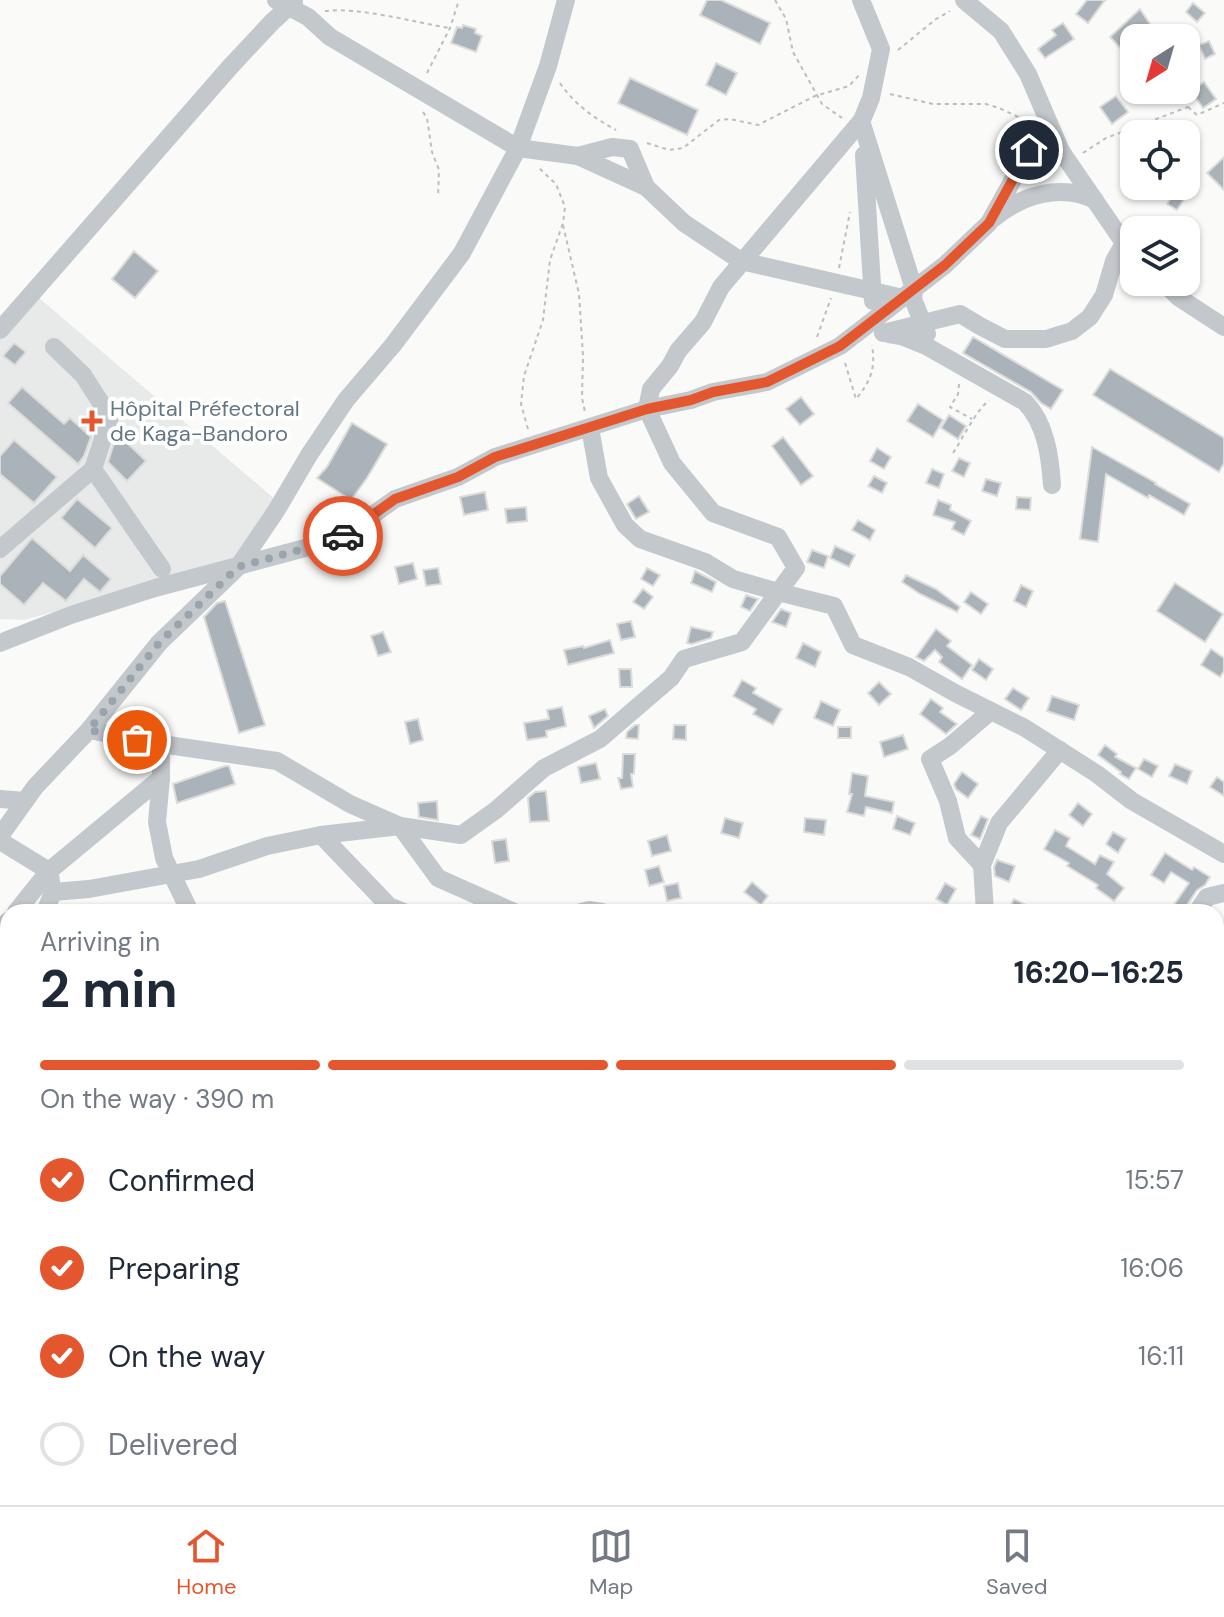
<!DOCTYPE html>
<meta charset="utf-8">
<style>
:root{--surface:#fff;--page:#f2f2f3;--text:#1f2937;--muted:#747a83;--line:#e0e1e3;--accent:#e4572e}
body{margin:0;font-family:"DM Sans",sans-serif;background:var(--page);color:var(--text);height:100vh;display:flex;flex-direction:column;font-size:30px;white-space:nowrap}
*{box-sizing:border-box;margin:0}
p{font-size:26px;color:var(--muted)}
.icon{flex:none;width:44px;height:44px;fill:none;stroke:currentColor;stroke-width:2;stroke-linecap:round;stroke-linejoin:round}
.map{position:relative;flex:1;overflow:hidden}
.details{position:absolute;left:0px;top:904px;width:1224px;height:602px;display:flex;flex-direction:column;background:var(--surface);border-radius:24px 24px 0 0;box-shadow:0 2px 6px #0004}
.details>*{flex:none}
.needle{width:52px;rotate:217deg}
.fabs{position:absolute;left:1120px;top:24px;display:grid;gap:16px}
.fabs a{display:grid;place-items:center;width:80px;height:80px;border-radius:16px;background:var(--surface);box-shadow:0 2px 6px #0004;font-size:40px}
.pin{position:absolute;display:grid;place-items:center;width:68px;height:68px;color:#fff;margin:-34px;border:4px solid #fff;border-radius:50%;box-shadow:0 2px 8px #0007}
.courier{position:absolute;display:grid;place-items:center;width:80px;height:80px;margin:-40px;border:6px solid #e4572e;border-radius:50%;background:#fff;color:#222;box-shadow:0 2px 10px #0007}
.headline em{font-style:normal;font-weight:700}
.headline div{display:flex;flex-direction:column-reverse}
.headline{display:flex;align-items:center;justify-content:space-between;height:136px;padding:0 40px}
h1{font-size:52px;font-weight:700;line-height:60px}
.bar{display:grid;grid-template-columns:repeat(4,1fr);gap:12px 8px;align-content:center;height:96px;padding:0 40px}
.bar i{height:10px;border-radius:6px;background:var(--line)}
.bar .active{background:var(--accent)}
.bar p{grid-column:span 4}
ol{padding:0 40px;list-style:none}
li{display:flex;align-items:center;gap:24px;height:88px}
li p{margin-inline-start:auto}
li .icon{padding:8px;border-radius:50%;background:var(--accent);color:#fff;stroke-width:4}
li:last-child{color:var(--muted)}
li i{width:44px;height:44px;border:4px solid var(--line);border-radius:50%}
.tab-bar{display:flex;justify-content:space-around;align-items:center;height:112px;border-top:2px solid var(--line);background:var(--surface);font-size:22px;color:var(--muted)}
.tab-bar a{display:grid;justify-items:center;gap:4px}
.tab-bar .active{color:var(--accent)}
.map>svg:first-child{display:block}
</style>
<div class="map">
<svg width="1224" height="1505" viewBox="0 0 1224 1505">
<rect width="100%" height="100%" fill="#fafaf8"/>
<!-- built -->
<polygon fill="#e8e9e9" points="38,297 283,506 232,563 24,620 0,619 0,337"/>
<!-- green -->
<g fill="#dadfd7">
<polygon points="8,954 8,998 0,998 0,955"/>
<polygon points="0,1018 8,1020 8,1206 0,1206"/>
<polygon points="1216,1136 1224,1140 1224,1375 1216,1371"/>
<polygon points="1216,1413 1224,1418 1224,1505 1059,1505 1045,1498 1216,1498"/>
</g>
<!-- water -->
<polygon fill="#bbc7cb" points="1216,1371 1224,1375 1224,1418 1216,1413"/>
<!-- building -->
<g fill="#aab3b9" stroke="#dcdcda" stroke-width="2">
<polygon points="707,0 721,0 770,23 760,44 700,15"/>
<polygon points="1087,0 1105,0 1088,23 1076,14"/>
<polygon points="1193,3 1205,13 1197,22 1186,12"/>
<polygon points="1140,9 1150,24 1134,35 1134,40 1123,51 1110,37"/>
<polygon points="1063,23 1074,39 1045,58 1038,49 1056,35 1052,30"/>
<polygon points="463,25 476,29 475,33 482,36 476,52 451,43 457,27 462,28"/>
<polygon points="1209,41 1215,54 1205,59 1199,45"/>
<polygon points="716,63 737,73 726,95 706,85"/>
<polygon points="630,78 698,110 687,135 618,103"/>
<polygon points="1204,82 1216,99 1203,108 1191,91"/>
<polygon points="1116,96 1128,112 1112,124 1100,107"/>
<polygon points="1224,157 1224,190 1207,173"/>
<polygon points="1176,190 1186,196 1177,210 1167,204"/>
<polygon points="134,251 158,271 135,298 112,279"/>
<polygon points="973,337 1063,390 1051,409 1041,403 1031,392 963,353"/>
<polygon points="14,343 26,352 15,365 3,356"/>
<polygon points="1110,369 1224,438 1224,463 1219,472 1093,395"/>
<polygon points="22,387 64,424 70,418 91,437 84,456 78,464 8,403"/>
<polygon points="801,397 814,414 800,425 786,409"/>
<polygon points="918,404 943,420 933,437 907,421"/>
<polygon points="949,415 966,426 958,439 941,428"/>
<polygon points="352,423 387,444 367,478 351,500 317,478 327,467"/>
<polygon points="120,436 146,461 127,481 108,462 115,440"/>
<polygon points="783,437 813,476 801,485 772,446"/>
<polygon points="14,440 57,477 34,503 0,474 0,456"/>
<polygon points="1092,447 1156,483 1155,484 1190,504 1184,515 1149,495 1148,498 1106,474 1098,542 1080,539"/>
<polygon points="877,448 891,457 884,469 870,461"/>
<polygon points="959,458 970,463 964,477 952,471"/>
<polygon points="932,469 944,474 939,488 926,483"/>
<polygon points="874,476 887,483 882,493 868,486"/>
<polygon points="986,479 1001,483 997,496 982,491"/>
<polygon points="485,492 488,510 464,515 460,497"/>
<polygon points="639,496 649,512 636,519 627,504"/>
<polygon points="1017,497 1031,498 1030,510 1016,509"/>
<polygon points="77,499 112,528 95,548 61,518"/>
<polygon points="938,500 951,505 950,510 971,521 964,535 952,529 955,522 933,515"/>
<polygon points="526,507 527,521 507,523 505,509"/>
<polygon points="858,520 875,530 870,540 852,530"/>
<polygon points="32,538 70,571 83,555 111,579 100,592 84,579 66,601 43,583 24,605 0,584 0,576"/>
<polygon points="835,546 855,555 849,567 830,558"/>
<polygon points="812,550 828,556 824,568 807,562"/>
<polygon points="413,563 417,579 399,584 395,567"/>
<polygon points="438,568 441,584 426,586 423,570"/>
<polygon points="647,568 660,575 653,586 641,579"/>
<polygon points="695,571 716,582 712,592 691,583"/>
<polygon points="906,575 936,589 960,607 957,612 920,594 902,582"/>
<polygon points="1175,583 1223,614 1205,642 1157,611"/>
<polygon points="1021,585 1033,591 1026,607 1014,601"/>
<polygon points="643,589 653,597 644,609 633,602"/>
<polygon points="971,592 988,604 981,614 964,602"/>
<polygon points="746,595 758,599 750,611 741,607"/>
<polygon points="225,601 265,725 239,733 204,617 217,603"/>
<polygon points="781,609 791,613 786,627 772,622"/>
<polygon points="631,621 635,637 621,640 617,624"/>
<polygon points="691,627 713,632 711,638 692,644 687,643"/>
<polygon points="936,629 951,641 947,646 972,665 962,679 939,662 942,657 935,650 924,661 916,657"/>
<polygon points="383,632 391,652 378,656 371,636"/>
<polygon points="610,640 614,653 568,665 564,650 583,646 584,648"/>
<polygon points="803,643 821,652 815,667 796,658"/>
<polygon points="1211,649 1224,658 1224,671 1220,677 1201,665"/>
<polygon points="979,659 993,669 986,680 972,670"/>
<polygon points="619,669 631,669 632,687 620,687"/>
<polygon points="742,680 756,688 753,693 782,709 773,725 753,714 756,709 733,696"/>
<polygon points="879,682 891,694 879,705 868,693"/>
<polygon points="1013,688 1029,698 1021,710 1005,699"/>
<polygon points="1052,696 1079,705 1074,720 1047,711"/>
<polygon points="931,699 943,708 940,712 957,724 946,734 920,714"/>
<polygon points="821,701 840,710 833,726 814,718"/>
<polygon points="562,707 566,726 546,731 547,737 527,740 524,723 549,719 547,710"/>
<polygon points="605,709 608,716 594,728 589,716"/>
<polygon points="418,719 423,740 410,744 405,722"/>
<polygon points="635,725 639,725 638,739 626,738 627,732"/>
<polygon points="674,725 686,725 686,740 673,739"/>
<rect x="838" y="727" width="13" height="11"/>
<polygon points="903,735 908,749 884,757 880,742"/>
<polygon points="1105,745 1117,754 1115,757 1136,768 1129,779 1120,774 1121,772 1098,755"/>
<polygon points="623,754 635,754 634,774 631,774 633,787 621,789 618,778 622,778"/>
<polygon points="1144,759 1158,766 1152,777 1138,769"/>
<polygon points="596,763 600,779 581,783 578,767"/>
<polygon points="1175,764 1192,771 1187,784 1169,776"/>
<polygon points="225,766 229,766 235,784 177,803 173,784"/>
<polygon points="962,772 978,784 968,798 956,789 954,784"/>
<polygon points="852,773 868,776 865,796 894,802 892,813 866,807 864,816 847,812 852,794 849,794"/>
<polygon points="1217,777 1224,782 1224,796 1210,787"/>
<polygon points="546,791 549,821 530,822 528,798 535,792"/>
<polygon points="437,801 438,820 419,817 418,803"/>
<polygon points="1078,803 1092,814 1083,826 1069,815"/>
<polygon points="897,816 915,823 910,835 893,829"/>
<polygon points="981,816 988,819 980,839 971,835"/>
<polygon points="725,818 743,823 739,838 721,833"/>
<polygon points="805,818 826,820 824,835 804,832"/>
<polygon points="1055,830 1070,838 1066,846 1095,864 1100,855 1114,862 1107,874 1124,888 1114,901 1096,888 1098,885 1067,866 1069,863 1044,849"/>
<polygon points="1113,832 1126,839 1118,853 1106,844"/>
<polygon points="667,835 671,851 652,856 648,841"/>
<polygon points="506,839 509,861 495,863 492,841"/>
<polygon points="1165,853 1192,870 1194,867 1210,877 1205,885 1197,890 1187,905 1185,912 1169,912 1189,883 1171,872 1164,883 1151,875"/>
<polygon points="997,860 1015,866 1009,882 995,876 994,867"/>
<polygon points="659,866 664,882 649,886 645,870"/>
<polygon points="752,882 768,896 761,905 744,892"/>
<polygon points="678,883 681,898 667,901 664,886"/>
<polygon points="945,883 956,889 947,905 936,899"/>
<polygon points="1014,899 1040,912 1007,912"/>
</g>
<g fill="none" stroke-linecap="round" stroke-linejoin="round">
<!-- path -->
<g stroke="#bbbfc2" stroke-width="2" stroke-dasharray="4 4" stroke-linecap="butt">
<polyline points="775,0 786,19 793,52 822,104 842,118"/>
<path d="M325 11C359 7 414 22 449 28"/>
<polyline points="898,50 936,19 950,11"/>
<polyline points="427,73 450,28 459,0"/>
<path d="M560 83C574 104 594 118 616 130"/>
<polyline points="890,94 933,104 986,104 999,108 1027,121"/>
<polyline points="1188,107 1197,115 1224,103"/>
<polyline points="423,112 427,118 432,152 439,170 438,196"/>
<polyline points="647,143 669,150 683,148 719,120 730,119 758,125 815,96 849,86 860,74"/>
<polyline points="1083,153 1106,138 1188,107 1194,62"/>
<polyline points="563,225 579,294 583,356 582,398 585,412"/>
<polyline points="839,268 850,212"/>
<polyline points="817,337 831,298"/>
<path d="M845 363 856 399C870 382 876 369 872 345"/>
<polyline points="959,384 958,394 950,407 972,419"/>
<polyline points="528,429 521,404 524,376 543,320 550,260 563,223 565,207 556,184 539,168"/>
<path d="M953 453C965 435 973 415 989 400"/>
<polyline points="1216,1098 1224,1104"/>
<polyline points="0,1324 8,1325"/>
<polyline points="523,1498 536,1505"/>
</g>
<!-- minor -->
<g stroke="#c3c8cc" stroke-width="18">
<polyline points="276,0 308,17 330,37 518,148 578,156 646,187 684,223 741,261 903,298"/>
<polyline points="964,0 1001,31 1028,74 1061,151 1124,243 1134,252"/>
<polyline points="862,124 914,289 913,299 927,334"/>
<polyline points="864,155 873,301"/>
<polyline points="578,156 612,147 630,149 646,187"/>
<path d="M994 218C1022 195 1061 183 1095 200"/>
<polyline points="1163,282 1178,297 1224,327"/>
<polyline points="0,330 230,67 272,22 294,2"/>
<polyline points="883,333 960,314 980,326 1005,339 1046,339 1072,331 1090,317 1104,295 1114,261 1124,243"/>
<path d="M889 334 901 336 926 346 1025 402C1046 424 1050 456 1052 485"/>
<polyline points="54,347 83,375 110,417 93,469 162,569"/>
<polyline points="590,428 599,478 625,525 640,539 705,562 733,579 778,592 834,606 853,645 909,667 955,693 1025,728 1097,774 1132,801 1224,854"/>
<polyline points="0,549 93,469"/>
<polyline points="0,643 71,615 155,588 339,539 395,499 458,477 495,457 647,409 691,400 713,392 767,382 840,346 945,265 989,223 1046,120"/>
<polyline points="89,730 161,744 277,761 350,804 400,826 438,878 514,912"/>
<polyline points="161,744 161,778 157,822 164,858 190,912"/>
<polyline points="0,799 25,801"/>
<polyline points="321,835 389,906 404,912"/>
<polyline points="0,836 35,787 89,730 159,643 238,567 276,511 309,455 346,400 393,345 462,253 518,148 548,66 566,0"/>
<polyline points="0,841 49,871 51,881"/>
<polyline points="982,865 957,838 948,801 930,759 950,746 991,711"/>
<polyline points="16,912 49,871 161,778"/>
<polyline points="45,912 53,892 89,889 199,869 267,846 321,835 400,826 461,835 496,810 544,768 600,739 671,678 684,659 742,642 796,568 778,537 713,513 672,463 647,409 651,389 670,366 678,351 703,322 721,287 862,120 871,98 881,49 861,0"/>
<polyline points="581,912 589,910 602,912"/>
<polyline points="985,912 982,865 999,823 1060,750"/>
<polyline points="1197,912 1207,897 1224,893"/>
<polyline points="0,929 8,921"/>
<polyline points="0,946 8,944"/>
<polyline points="0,1188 8,1185"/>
<polyline points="0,1433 8,1449"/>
<polyline points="40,1498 48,1505"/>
<polyline points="70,1498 71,1505"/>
<polyline points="226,1498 231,1505"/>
<polyline points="908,1498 919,1505"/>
<polyline points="1051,1498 1096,1501 1100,1498"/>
<polyline points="649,1505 654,1498"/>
<polyline points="823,1505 832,1498"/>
</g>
</g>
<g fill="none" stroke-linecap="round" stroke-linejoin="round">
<!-- done -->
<polyline stroke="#99a4ac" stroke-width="8" stroke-dasharray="0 14.4" points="137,740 89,730 159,643 238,567 339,539 343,536"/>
<!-- route -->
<polyline stroke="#e4572e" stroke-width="10" points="343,536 395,499 458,477 495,457 647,409 691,400 713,392 767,382 840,346 945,265 989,223 1029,150"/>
</g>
<!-- markers -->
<path fill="#e4572e" stroke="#fff" stroke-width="3" d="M88 409h8v8h8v8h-8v8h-8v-8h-8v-8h8z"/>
<g text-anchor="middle" stroke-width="8" stroke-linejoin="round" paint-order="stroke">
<!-- poi labels -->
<g font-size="22" fill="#657683" stroke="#fff" text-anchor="start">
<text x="110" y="416">Hôpital Préfectoral<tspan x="110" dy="25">de Kaga-Bandoro</tspan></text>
</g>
</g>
</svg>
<div class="fabs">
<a><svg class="needle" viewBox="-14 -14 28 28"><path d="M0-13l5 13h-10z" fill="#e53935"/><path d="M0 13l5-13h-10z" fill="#747a83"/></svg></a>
<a><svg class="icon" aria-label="locate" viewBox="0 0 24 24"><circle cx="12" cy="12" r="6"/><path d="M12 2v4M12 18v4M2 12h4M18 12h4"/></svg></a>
<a><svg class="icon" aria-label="layers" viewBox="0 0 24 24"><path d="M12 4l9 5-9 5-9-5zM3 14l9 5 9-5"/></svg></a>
</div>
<div class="pin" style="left:137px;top:740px;background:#ea580c"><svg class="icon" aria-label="bag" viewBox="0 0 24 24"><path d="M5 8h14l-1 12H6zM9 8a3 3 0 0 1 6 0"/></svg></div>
<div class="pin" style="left:1029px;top:150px;background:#1f2937"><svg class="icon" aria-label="home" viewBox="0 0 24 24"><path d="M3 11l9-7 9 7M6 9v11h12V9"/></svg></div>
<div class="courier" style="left:343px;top:536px"><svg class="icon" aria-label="car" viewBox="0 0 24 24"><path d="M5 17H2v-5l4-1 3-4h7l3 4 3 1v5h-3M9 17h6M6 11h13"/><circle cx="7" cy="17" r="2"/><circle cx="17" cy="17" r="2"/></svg></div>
<section class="details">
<div class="headline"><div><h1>2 min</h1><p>Arriving in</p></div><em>16:20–16:25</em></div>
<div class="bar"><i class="active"></i><i class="active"></i><i class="active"></i><i></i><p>On the way · 390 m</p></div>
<ol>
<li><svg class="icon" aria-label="check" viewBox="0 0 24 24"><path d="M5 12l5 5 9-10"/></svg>Confirmed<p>15:57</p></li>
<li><svg class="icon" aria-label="check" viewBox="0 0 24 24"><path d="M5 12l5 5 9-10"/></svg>Preparing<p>16:06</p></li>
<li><svg class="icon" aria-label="check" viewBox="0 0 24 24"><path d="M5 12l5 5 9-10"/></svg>On the way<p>16:11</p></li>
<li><i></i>Delivered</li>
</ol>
</section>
</div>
<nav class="tab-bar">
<a class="active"><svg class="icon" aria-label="home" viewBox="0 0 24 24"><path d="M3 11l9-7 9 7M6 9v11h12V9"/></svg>Home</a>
<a><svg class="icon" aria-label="map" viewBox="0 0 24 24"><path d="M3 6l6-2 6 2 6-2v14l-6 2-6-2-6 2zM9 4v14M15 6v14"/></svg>Map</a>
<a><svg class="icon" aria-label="saved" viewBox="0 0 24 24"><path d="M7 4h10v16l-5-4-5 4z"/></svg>Saved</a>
</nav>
